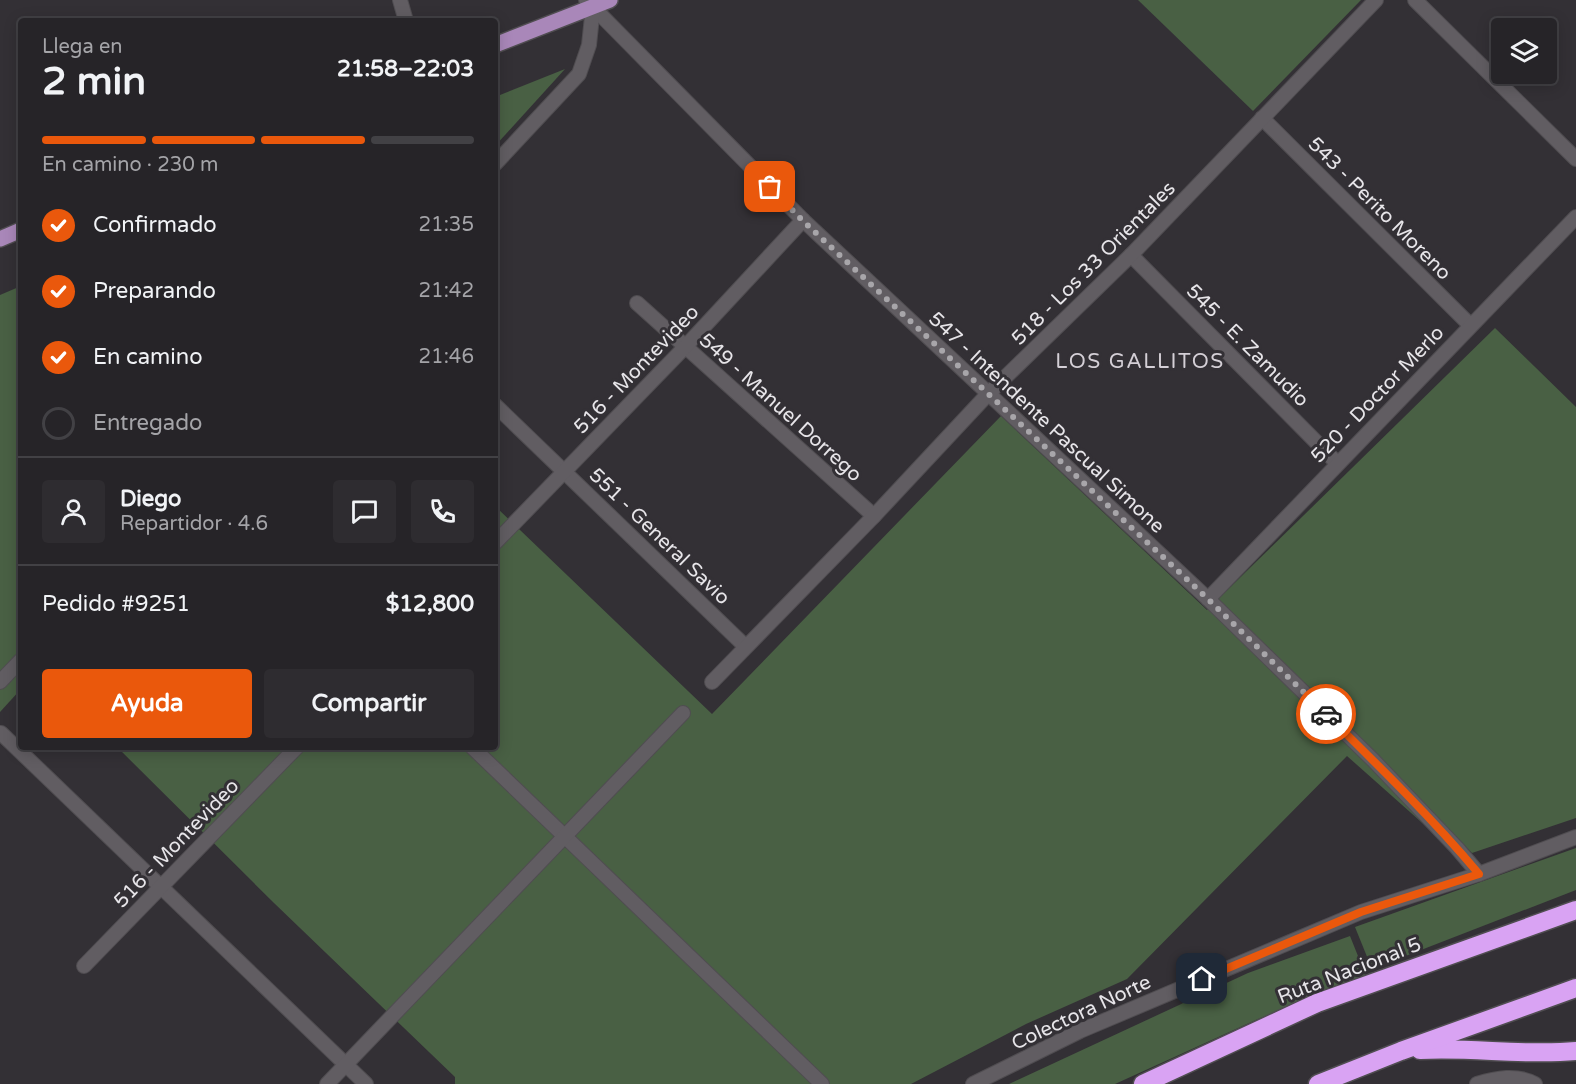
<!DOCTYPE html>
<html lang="es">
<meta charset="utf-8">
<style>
:root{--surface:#262428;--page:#2e2c30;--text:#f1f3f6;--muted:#a4a4a8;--line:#424145;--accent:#ea580c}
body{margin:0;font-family:"Varela Round",sans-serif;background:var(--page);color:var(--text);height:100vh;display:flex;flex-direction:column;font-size:22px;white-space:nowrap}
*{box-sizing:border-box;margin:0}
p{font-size:20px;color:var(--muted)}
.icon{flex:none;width:33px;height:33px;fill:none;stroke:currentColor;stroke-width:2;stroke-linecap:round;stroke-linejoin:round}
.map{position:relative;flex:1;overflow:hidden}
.details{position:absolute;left:18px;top:18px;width:480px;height:732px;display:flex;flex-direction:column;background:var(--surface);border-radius:6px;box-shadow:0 3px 15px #0003,0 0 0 2px var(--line)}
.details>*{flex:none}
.fabs{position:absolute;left:1491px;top:18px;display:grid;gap:12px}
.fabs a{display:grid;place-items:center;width:66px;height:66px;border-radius:6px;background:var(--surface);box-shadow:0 3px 15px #0003,0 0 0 2px var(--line);font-size:30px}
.pin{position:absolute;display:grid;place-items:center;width:51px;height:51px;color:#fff;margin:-26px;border-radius:12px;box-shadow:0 3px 9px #0006}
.courier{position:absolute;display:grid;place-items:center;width:60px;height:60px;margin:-30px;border:4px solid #ea580c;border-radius:50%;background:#fff;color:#222;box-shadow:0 2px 8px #0007}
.head em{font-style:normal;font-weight:700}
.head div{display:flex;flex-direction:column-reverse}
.head{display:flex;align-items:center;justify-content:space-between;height:102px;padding:0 24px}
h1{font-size:39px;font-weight:700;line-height:45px}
.bar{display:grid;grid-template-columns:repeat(4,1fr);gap:9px 6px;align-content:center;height:72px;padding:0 24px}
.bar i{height:8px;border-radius:4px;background:var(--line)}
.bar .active{background:var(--accent)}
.bar p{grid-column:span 4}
.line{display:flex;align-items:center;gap:15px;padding:0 24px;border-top:2px solid var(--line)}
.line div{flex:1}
.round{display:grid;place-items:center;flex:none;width:63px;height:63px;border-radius:6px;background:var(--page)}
ol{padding:0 24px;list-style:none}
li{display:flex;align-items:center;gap:18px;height:66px}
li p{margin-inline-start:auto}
li .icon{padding:6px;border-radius:50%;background:var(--accent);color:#fff;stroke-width:4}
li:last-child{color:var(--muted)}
li i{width:33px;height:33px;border:3px solid var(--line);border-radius:50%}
.button{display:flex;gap:12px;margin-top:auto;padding:12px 24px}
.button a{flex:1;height:69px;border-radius:6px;background:var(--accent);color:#fff;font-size:24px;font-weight:700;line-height:69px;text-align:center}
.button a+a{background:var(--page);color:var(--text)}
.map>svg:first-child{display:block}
</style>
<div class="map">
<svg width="1576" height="1084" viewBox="0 0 1576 1084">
<rect width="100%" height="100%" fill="#333035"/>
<!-- green -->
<g fill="#496044">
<polygon points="1138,0 1361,0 1253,111"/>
<polygon points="565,69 495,146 495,97"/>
<polygon points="21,286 21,689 0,712 0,295"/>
<polygon points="1495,328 1576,407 1576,818 1472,853 1456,836 1446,844 1347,756 1127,979 1026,1024 911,1084 455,1084 455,1077 274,903 117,747 495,747 495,506 712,714 1001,416 1207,610"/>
<polygon points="1576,848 1576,890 1372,969 1355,927"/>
<polygon points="1350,936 1366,976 1258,1019 1115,1084 1009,1084 1248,973"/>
</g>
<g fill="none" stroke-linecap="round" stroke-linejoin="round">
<defs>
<g id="minor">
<polyline points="400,0 406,21"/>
<polyline points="586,0 803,220 1208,599 1373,760 1457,848 1479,874"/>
<polyline points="1415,0 1576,159"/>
<polyline points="1262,118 1470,325"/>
<polyline points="495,164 579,74 589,45 593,7"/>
<polyline points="1131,255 1337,463"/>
<polyline points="637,303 874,516"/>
<polyline points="495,405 745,646"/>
<polyline points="495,543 685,347 803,220"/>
<polyline points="1208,599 1576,217"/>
<polyline points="0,682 21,660"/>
<polyline points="712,682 874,516 988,394 1131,255 1376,0"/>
<polyline points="1,733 366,1084"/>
<polyline points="472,747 822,1084"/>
<polyline points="84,966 297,747"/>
<polyline points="327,1084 683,713"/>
<polyline points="973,1084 1080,1031 1361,912 1479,874 1576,837"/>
<path d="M1477 1084C1496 1078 1517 1074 1535 1084"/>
</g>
<g id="major">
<polyline points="495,45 610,0"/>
<polyline points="0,239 21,230"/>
</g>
<g id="highway">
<path d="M1420 1050C1472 1047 1524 1056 1576 1051"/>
<polyline points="1143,1084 1317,1003 1576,910"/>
<polyline points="1318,1084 1401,1051 1576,988"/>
</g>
</defs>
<!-- minor casing -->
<use href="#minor" stroke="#504d51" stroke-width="16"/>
<!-- major casing -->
<use href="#major" stroke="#504d51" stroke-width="18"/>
<!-- highway casing -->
<use href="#highway" stroke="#504d51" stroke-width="21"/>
<!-- minor -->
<use href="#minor" stroke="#615d62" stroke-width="14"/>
<!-- major -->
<use href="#major" stroke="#a987b9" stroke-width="15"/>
<!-- highway -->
<use href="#highway" stroke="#d9a3f3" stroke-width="18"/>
</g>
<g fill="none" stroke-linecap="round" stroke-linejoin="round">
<!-- done -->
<polyline stroke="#a8a6aa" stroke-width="6" stroke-dasharray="0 10.8" points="770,187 802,220 1208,599 1326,714"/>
<!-- route -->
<path stroke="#ea580c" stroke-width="8" d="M1202 979 1361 912 1479 874C1432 818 1379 766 1326 714"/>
</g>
<g text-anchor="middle" stroke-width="6" stroke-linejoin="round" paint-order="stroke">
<!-- street labels -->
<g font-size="20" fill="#e7e5e9" stroke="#333035">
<text transform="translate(1380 208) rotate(45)" y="7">543 - Perito Moreno</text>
<text transform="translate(1093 263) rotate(-45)" y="7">518 - Los 33 Orientales</text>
<text transform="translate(1248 345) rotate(45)" y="7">545 - E. Zamudio</text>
<text transform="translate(636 369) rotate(-46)" y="7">516 - Montevideo</text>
<text transform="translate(1377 394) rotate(-46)" y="7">520 - Doctor Merlo</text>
<text transform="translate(781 407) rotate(42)" y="7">549 - Manuel Dorrego</text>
<text transform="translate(1047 422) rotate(43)" y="7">547 - Intendente Pascual Simone</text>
<text transform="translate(660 536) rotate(44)" y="7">551 - General Savio</text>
<text transform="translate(176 843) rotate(-46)" y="7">516 - Montevideo</text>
<text transform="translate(1349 970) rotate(-21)" y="7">Ruta Nacional 5</text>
<text transform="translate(1081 1012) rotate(-25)" y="7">Colectora Norte</text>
</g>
<!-- neighbourhood labels -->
<g font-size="21" letter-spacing="1.5" fill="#d4cfd6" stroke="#333035">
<text x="1140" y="368">LOS GALLITOS</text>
</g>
</g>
</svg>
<div class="fabs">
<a><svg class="icon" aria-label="layers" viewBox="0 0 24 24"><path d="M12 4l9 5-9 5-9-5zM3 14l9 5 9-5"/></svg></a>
</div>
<div class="pin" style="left:770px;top:187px;background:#ea580c"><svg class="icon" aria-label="bag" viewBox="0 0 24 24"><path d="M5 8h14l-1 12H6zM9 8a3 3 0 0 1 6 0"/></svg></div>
<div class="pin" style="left:1202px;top:979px;background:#1f2937"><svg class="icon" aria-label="home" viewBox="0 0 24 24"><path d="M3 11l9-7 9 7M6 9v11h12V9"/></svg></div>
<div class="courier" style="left:1326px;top:714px"><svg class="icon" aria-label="car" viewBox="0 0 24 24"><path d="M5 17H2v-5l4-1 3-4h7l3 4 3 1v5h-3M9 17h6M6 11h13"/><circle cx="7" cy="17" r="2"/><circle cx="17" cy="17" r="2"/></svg></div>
<section class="details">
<div class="head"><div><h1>2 min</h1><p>Llega en</p></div><em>21:58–22:03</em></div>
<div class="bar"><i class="active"></i><i class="active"></i><i class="active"></i><i></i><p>En camino · 230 m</p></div>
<ol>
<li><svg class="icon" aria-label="check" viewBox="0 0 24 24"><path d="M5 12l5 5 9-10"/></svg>Confirmado<p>21:35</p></li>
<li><svg class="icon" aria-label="check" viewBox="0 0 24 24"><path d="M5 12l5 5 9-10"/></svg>Preparando<p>21:42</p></li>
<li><svg class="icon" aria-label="check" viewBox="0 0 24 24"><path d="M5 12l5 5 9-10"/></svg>En camino<p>21:46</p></li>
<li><i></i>Entregado</li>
</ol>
<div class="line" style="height:108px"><a class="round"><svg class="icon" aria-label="person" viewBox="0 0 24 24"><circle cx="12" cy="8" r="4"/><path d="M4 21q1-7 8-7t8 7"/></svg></a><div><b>Diego</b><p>Repartidor · 4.6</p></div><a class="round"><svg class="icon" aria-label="chat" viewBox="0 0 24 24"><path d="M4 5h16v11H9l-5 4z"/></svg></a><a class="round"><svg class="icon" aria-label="phone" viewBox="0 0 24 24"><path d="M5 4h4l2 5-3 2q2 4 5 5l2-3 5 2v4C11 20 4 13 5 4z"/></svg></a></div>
<div class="line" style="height:78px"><div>Pedido #9251</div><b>$12,800</b></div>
<div class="button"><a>Ayuda</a><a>Compartir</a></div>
</section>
</div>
